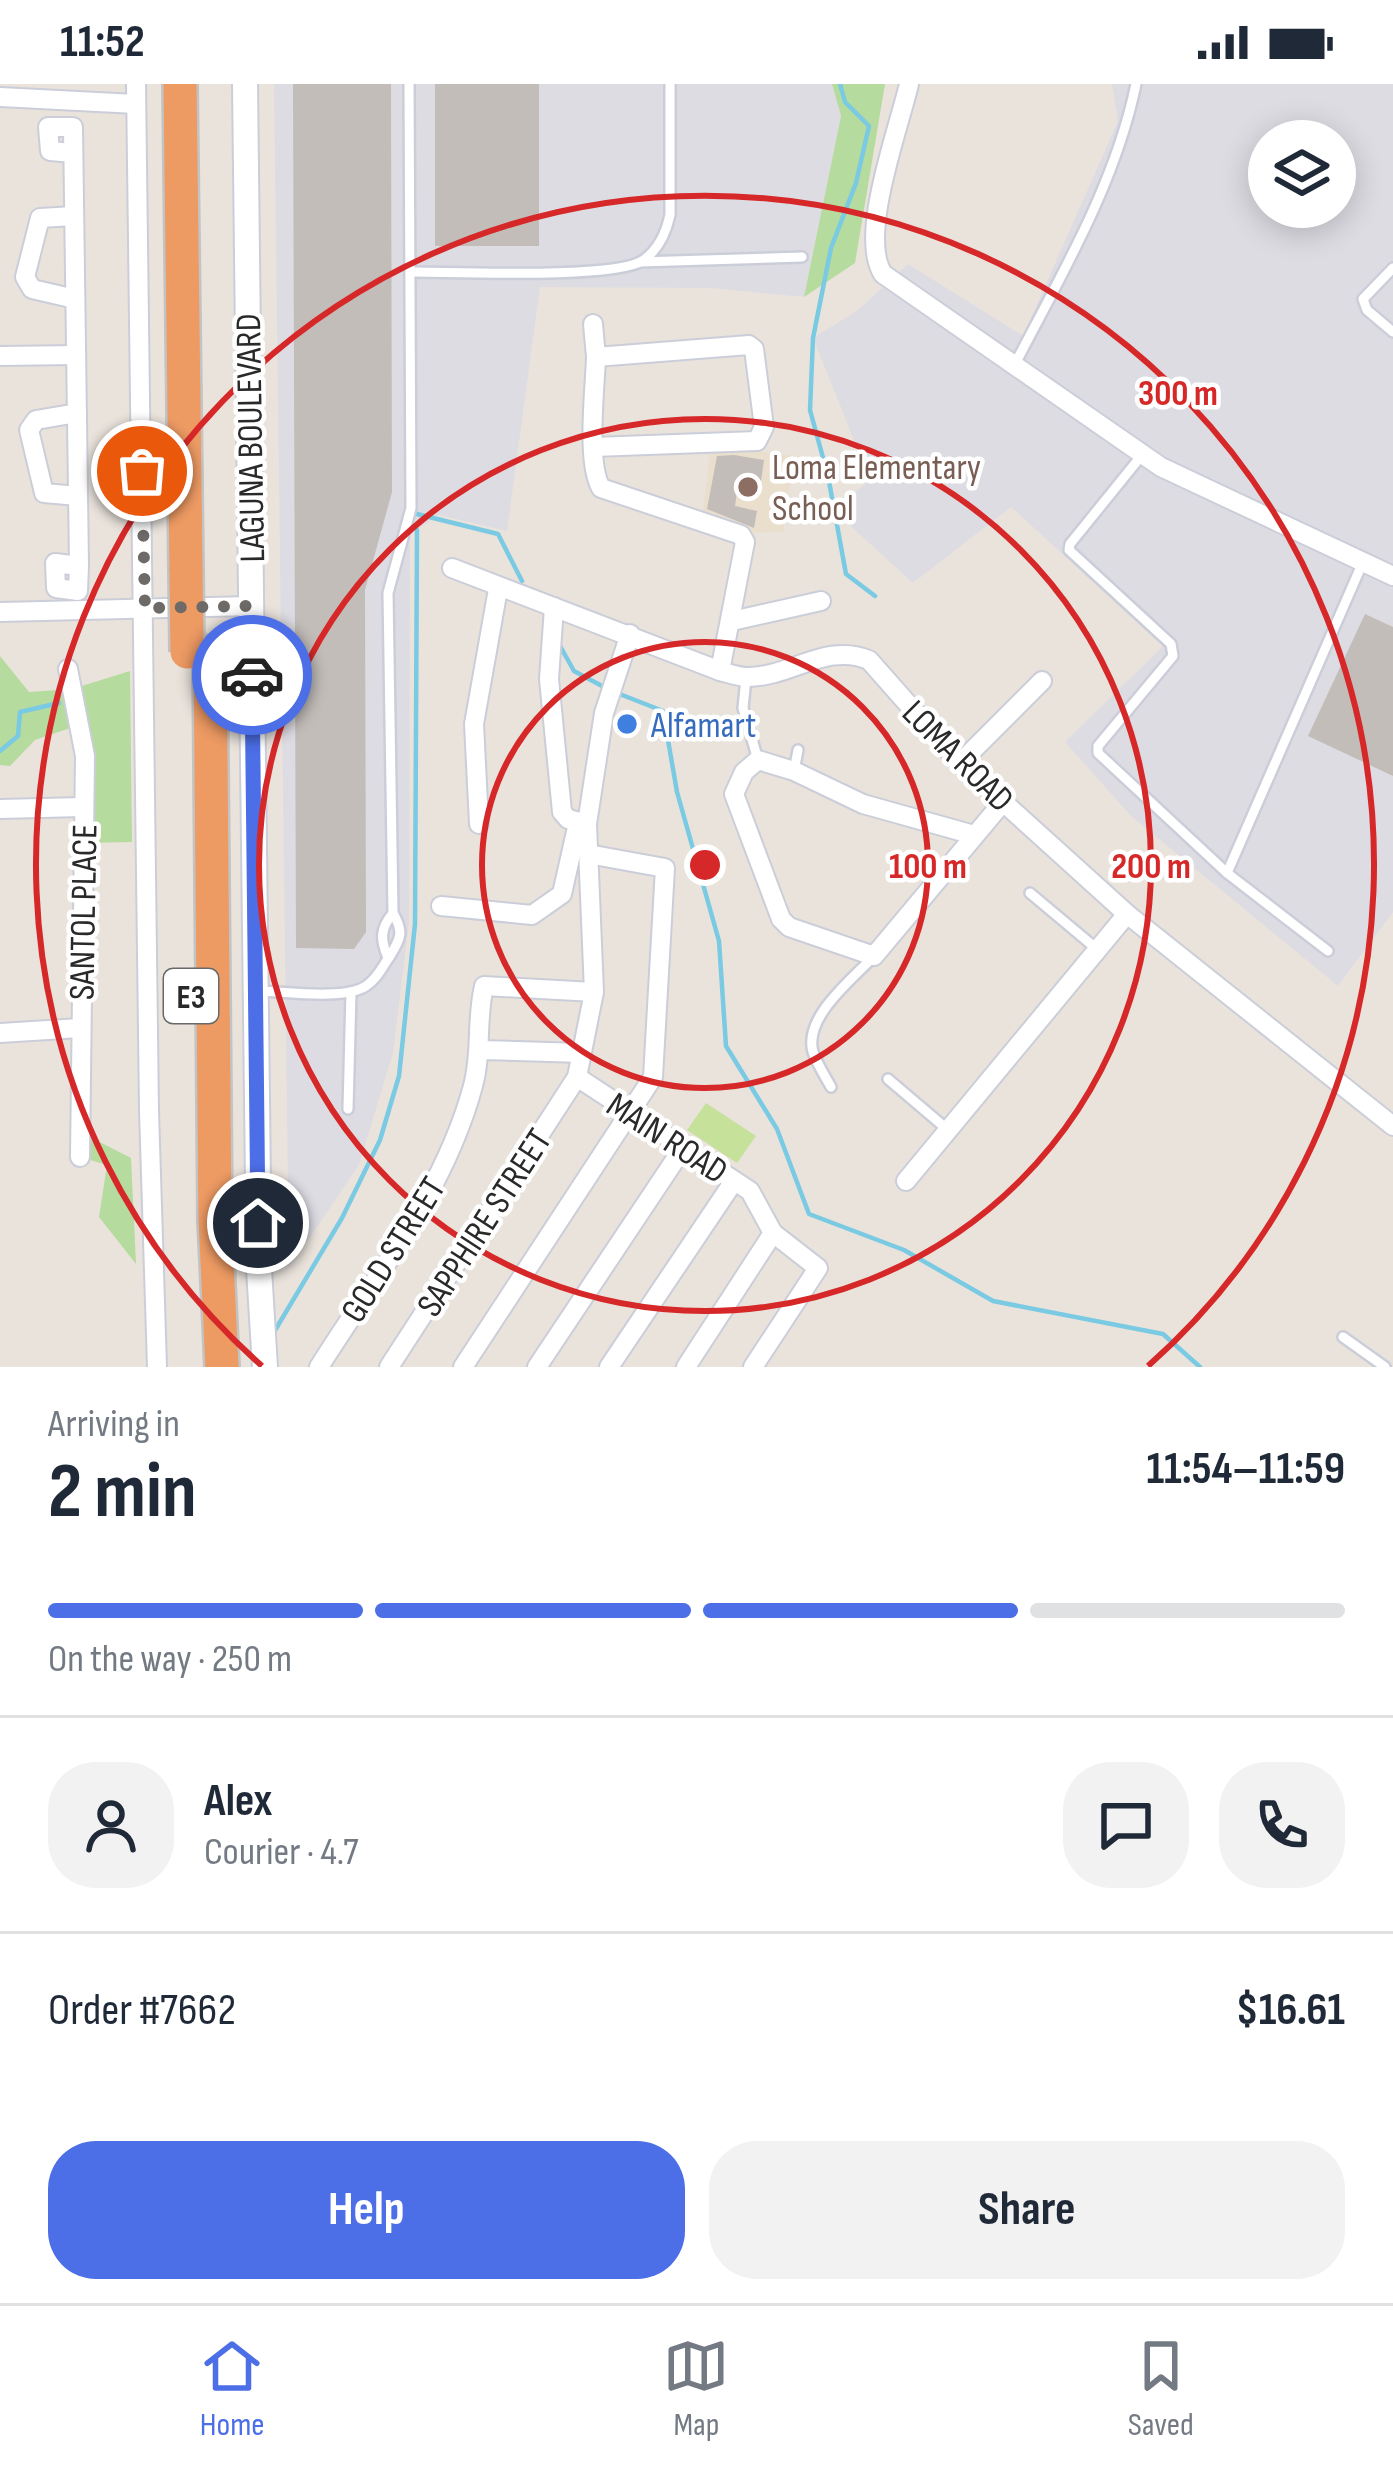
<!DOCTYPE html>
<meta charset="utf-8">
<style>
:root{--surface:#fff;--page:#f2f2f3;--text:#1f2937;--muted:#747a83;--line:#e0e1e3;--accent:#4c6ee7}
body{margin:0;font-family:"Sofia Sans Condensed",sans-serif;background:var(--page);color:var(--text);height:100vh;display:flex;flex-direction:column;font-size:45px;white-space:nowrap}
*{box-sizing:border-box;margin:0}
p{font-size:39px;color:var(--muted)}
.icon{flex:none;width:66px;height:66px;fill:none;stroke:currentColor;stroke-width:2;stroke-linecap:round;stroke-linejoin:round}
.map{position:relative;height:1283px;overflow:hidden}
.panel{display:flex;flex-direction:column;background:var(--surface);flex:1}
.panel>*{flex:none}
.fabs{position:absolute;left:1248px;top:36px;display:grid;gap:24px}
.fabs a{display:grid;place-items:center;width:108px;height:108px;border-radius:50%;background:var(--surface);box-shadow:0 6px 30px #0003;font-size:60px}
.pin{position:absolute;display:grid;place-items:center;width:102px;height:102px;color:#fff;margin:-51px;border:6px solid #fff;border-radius:50%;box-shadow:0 3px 12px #0007}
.courier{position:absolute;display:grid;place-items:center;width:120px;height:120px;margin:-60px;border:9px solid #4c6ee7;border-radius:50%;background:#fff;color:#222;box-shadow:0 3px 15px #0007}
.headline em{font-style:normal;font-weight:700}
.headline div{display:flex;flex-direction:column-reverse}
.headline{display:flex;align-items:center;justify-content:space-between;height:204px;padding:0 48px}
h1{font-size:78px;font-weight:700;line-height:90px}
.bar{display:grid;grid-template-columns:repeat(4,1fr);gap:18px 12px;align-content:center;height:144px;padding:0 48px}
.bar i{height:15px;border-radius:9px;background:var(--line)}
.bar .current{background:var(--accent)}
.bar p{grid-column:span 4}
.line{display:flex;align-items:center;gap:30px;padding:0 48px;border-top:3px solid var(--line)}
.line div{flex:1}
.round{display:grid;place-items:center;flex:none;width:126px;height:126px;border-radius:48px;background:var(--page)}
.button{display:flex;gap:24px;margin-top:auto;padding:24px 48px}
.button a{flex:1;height:138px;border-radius:48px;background:var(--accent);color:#fff;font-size:48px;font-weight:700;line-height:138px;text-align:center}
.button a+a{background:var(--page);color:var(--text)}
.status{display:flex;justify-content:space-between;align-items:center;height:84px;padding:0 60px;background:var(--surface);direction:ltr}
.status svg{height:33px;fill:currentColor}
.menu{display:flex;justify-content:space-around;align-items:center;height:168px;border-top:3px solid var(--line);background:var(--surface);font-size:33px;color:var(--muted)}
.menu a{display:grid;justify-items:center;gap:6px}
.menu .current{color:var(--accent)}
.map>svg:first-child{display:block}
</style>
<div class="status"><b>11:52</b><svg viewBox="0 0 49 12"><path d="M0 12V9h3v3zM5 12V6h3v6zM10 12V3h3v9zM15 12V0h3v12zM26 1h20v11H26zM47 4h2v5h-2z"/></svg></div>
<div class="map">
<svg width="1393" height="1283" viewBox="0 0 1393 1283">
<rect width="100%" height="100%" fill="#eae3dc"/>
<!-- industrial -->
<g fill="#dedce3" fill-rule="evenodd">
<polygon points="274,0 832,0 841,32 804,213 711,204 540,203 507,447 439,431 410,450 409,838 393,969 359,1081 289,1184"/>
<path d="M1112 0H1393V828L1338 902 1131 732 1065 658 1163 562 1011 423 913 499 833 426 870 396 813 254 858 226 908 180 1023 252 1118 37ZM1269 57H1335V123H1269Z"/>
</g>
<!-- education -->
<polygon fill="#eadfcd" points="711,361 795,372 783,448 755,449 702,434"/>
<!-- green -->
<g fill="#b5db9e">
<polygon points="832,0 885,0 855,179 804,213 841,32"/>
<polygon points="0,572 29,608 72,605 130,587 132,758 82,759 79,641 35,656 10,682 0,681"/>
<polygon points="80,1048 131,1074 136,1180 99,1133 107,1081 80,1073"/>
</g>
<!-- pitch -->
<polygon fill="#c6e19a" points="706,1019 756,1052 737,1079 687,1046"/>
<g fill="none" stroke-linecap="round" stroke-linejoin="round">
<!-- stream -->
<g stroke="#79cae2" stroke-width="4.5">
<polyline points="840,0 845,18 869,42 856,99 831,164 813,254 810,326 828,392 846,490 875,512"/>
<polyline points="417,430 498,450 522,497"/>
<polyline points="560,562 574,587 602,602"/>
<polyline points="617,609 663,627 677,708 719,857 726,962 777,1045 809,1130 904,1166 993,1217 1163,1250 1200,1283"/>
<polyline points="0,667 18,652 20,628 59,619"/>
<polyline points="274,1248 342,1134 380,1056 399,992 415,840 417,446"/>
</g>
</g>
<!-- building -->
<g fill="#c2bdb9">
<polygon points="293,0 391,0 392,408 365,506 366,848 354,865 296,864"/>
<rect x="435" y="0" width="104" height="162"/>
<polygon points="734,371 764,376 761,397 739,394 735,422 757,427 754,444 707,425 717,372"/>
<polygon points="1365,530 1393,543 1393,692 1308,652"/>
</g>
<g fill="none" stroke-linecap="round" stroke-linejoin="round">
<defs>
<g id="service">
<polyline points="640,178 802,173"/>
<polyline points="1393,184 1363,215 1367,226 1393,248"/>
<path d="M412 188C456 188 613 195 642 177 659 166 666 149 670 131V0"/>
<path d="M1014 282C1061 191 1115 101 1136 0"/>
<polyline points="1142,371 1070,460 1069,466 1171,560 1173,572 1098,662 1098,669 1227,789 1328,867"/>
<polyline points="746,594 743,624 758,676"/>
<polyline points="794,687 798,666"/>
<polyline points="1227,789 1363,478"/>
<polyline points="1030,809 1098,866"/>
<path d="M388 874C380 855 380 845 393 829"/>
<path d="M261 907C288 908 345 916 366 902 378 894 382 883 390 872 401 854 404 848 393 829L388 509 411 424 409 0"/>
<polyline points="888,995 948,1046"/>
<path d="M831 1003C825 992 817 980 813 968 803 933 853 895 874 872"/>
<polyline points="348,1025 351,908"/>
<polyline points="1343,1253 1385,1283"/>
</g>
<g id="minor">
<polyline points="136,0 149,1027 157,1283"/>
<path d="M909 0C899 44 858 152 883 190L1161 383 1393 492"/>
<polyline points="0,13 136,20"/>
<polyline points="73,69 50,67 48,43 73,43 79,482 78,507 56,504 55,479 79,482"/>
<polyline points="74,132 40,134 25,193 32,205 75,215"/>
<polyline points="593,240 596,273"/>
<polyline points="0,272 76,271"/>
<polyline points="77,329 36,336 29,346 44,409 78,412"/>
<path d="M594 363 757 357 764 343 754 265 749 261 596 273C595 305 586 378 601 404L741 451 745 458 720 587"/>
<path d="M452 484 720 587C728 589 739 593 748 593 790 593 827 558 869 576L960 679 1127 830 1393 1042"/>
<polyline points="554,523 549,595 562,728 568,735 587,740"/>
<polyline points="0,528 251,522"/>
<polyline points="732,537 821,517"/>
<polyline points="68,585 85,672 80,1073"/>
<polyline points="960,679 1042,597"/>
<polyline points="0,725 83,723"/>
<polyline points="479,740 474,640 498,505"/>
<polyline points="974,751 863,720 794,687 758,676 744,688 734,710 781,835 789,843 874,872 1003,718"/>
<polyline points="441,822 532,831 562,810 578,739"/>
<polyline points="0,949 80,944"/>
<polyline points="481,966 582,969"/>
<polyline points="577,993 750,1107 773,1149 818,1184 753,1283"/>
<polyline points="906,1097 1127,830"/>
<path d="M319 1283C375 1194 445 1106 473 1002 482 969 476 935 484 902L594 908"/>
<polyline points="389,1283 577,993 594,908 587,740 604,629 630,550"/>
<polyline points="463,1283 653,993 665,784 588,770"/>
<polyline points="537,1283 683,1064"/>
<polyline points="609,1283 734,1097"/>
<polyline points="686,1283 773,1149"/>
</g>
<polyline id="secondary" points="245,0 259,1185 265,1283"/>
<g id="motorway">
<polyline points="180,0 186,486"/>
<polyline points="210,568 215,1135 222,1283"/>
</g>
</defs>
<!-- service casing -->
<use href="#service" stroke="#cbced9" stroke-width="14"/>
<!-- minor casing -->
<use href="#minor" stroke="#cbced9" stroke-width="22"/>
<!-- secondary casing -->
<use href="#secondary" stroke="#cbced9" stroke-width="28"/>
<!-- motorway casing -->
<use href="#motorway" stroke="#c3c3c3" stroke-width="38"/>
<!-- service -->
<use href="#service" stroke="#fff" stroke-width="9"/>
<!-- minor -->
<use href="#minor" stroke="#fff" stroke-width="18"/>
<!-- secondary -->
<use href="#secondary" stroke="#fff" stroke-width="24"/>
<!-- motorway -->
<use href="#motorway" stroke="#ed9a63" stroke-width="33"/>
<defs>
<polyline id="motorway-bridge" points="186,486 187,568"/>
</defs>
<!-- motorway-bridge casing -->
<use href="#motorway-bridge" stroke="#c3c3c3" stroke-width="38" stroke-linecap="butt"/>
<!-- motorway-bridge -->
<use href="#motorway-bridge" stroke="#ed9a63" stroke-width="33"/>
</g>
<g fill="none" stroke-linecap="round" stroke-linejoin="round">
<!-- done -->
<polyline stroke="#6d6a68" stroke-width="12" stroke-dasharray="0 21.6" points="142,387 145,524 251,522 252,591"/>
<!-- route -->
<polyline stroke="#4c6ee7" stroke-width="15" points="252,591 258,1139"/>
</g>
<!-- distance rings -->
<g fill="none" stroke="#d62828" stroke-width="6">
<circle cx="705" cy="781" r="223"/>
<circle cx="705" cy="781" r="446"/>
<path d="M262 1282A669 669 0 1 1 1148 1282"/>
</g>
<!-- markers -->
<circle fill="#8d6e63" stroke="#fff" stroke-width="4.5" cx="748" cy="403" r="12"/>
<circle fill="#3f7fe0" stroke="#fff" stroke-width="4.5" cx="627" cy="640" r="12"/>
<g text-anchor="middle" stroke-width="9" stroke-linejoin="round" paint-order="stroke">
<!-- shield labels -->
<rect fill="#fff" stroke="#696969" stroke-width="3" x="164" y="885" width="54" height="54" rx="9"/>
<g font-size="33" font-weight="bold" fill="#292929">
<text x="191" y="924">E3</text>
</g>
<!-- street labels -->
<g font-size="36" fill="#292929" stroke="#fff">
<text transform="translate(249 354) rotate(-91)" y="13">LAGUNA BOULEVARD</text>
<text transform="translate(959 671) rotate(45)" y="13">LOMA ROAD</text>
<text transform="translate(82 828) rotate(-89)" y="13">SANTOL PLACE</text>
<text transform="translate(668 1053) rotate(33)" y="13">MAIN ROAD</text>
<text transform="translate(483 1138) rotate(-57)" y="13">SAPPHIRE STREET</text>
<text transform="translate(392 1165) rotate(-58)" y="13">GOLD STREET</text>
</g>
<!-- education labels -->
<g font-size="36" fill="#785e54" stroke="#fff" text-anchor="start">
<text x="772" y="395">Loma Elementary<tspan x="772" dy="41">School</tspan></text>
</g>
<!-- shop labels -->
<g font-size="36" fill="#366cbe" stroke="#fff" text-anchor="start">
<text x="651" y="653">Alfamart</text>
</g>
</g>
<circle cx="705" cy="781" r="18" fill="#d62828" stroke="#fff" stroke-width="6"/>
<g font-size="36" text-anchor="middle" font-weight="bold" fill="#d62828" stroke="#fff" stroke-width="9" stroke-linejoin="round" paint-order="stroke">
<text x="1178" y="321">300 m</text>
<text x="928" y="794">100 m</text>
<text x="1151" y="794">200 m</text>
</g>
</svg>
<div class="fabs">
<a><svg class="icon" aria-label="layers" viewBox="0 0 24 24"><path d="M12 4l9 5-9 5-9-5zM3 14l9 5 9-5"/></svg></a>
</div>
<div class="pin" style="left:142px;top:387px;background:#ea580c"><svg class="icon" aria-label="bag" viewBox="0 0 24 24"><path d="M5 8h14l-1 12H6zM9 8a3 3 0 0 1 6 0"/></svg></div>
<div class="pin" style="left:258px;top:1139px;background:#1f2937"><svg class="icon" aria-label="home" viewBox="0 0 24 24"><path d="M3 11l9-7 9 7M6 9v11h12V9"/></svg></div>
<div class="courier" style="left:252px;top:591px"><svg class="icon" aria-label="car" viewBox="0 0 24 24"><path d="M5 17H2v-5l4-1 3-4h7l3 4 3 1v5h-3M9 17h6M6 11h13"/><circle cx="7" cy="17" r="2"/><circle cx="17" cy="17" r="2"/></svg></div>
</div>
<section class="panel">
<div class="headline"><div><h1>2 min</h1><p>Arriving in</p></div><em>11:54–11:59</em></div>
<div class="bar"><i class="current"></i><i class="current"></i><i class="current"></i><i></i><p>On the way · 250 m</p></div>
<div class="line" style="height:216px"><a class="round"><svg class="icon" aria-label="person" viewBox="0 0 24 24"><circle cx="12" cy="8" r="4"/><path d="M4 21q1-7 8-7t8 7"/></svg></a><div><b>Alex</b><p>Courier · 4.7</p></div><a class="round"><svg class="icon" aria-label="chat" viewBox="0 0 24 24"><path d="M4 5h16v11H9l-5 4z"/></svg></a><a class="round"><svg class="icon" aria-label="phone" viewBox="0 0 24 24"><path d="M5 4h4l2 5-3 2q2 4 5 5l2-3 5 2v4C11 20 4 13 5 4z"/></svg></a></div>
<div class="line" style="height:156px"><div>Order #7662</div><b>$16.61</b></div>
<div class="button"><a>Help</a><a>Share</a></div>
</section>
<nav class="menu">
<a class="current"><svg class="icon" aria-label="home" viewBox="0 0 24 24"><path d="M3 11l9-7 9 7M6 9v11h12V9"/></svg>Home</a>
<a><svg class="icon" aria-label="map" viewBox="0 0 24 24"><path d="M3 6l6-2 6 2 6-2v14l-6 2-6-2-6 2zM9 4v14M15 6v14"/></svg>Map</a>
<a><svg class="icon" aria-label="saved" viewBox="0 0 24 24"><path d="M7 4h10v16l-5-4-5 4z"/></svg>Saved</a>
</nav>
